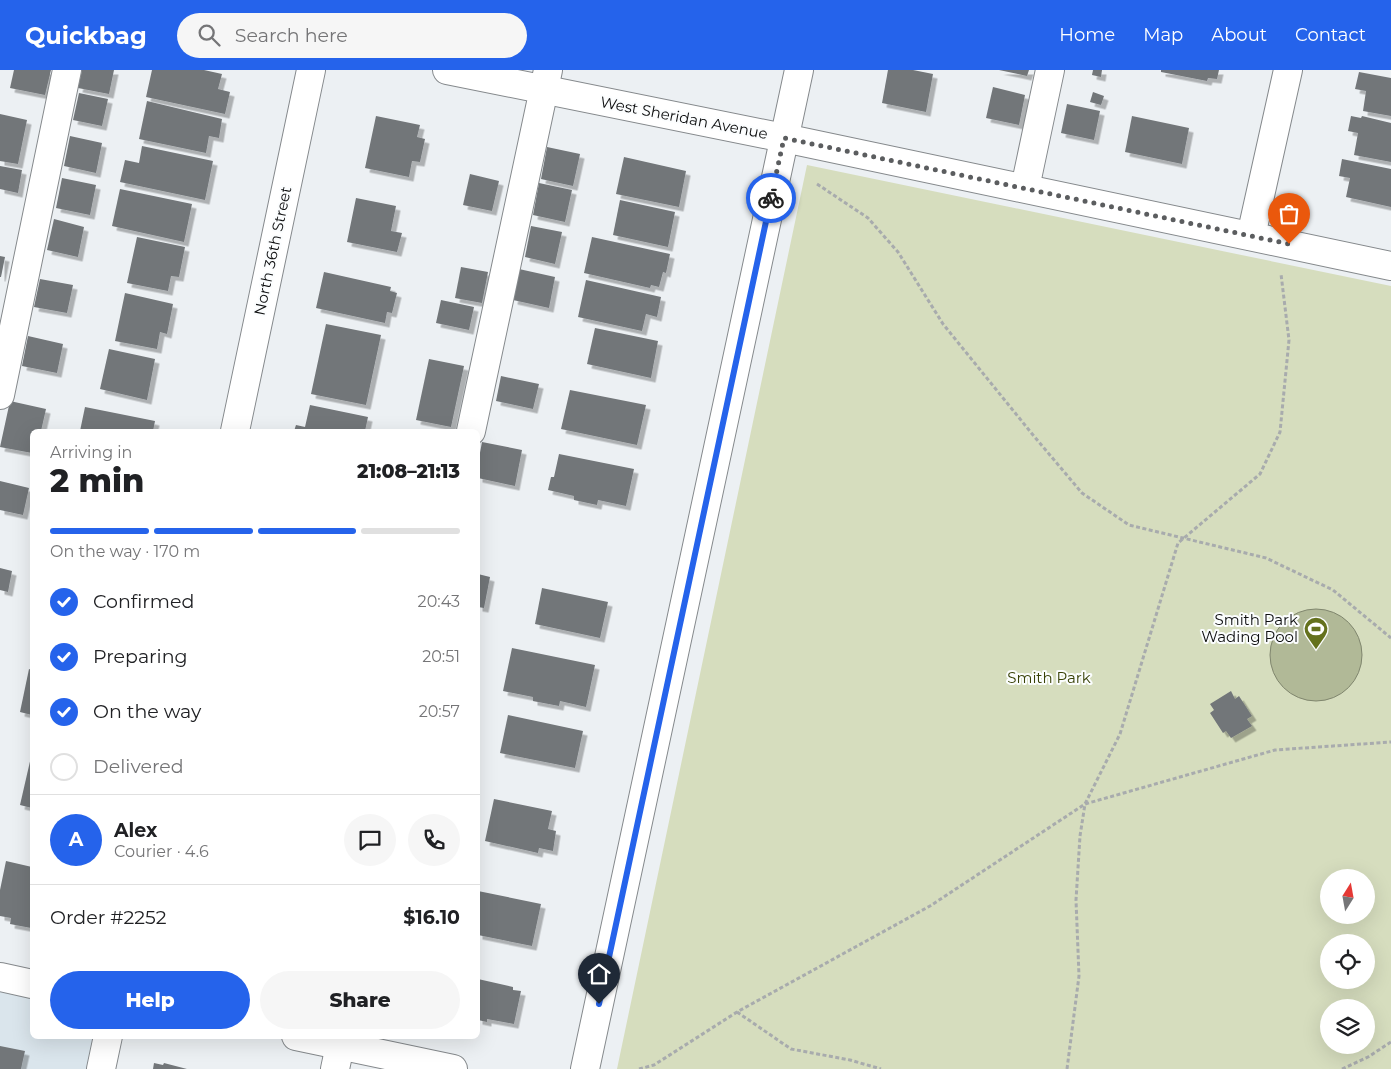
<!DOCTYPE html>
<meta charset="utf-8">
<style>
:root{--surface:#fff;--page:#f6f6f6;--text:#202124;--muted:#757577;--line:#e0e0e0;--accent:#2563eb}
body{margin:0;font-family:Montserrat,sans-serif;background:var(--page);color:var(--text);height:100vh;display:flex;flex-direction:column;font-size:19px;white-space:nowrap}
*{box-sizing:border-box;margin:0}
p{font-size:16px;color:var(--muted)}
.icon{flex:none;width:28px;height:28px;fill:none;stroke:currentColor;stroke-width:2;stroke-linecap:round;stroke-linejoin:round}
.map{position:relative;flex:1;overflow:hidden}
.panel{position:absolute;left:30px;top:359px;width:450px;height:610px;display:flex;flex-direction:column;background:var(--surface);border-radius:8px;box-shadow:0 5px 20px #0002}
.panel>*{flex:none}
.needle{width:32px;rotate:11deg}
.controls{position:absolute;left:1320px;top:799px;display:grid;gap:10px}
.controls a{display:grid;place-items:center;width:55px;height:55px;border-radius:50%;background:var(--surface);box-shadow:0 5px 20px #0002;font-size:25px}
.pin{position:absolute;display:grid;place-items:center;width:42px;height:42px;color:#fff;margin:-51px -21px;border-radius:50% 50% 50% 0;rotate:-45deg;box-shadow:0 0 5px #0007}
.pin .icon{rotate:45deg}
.courier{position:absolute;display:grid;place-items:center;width:50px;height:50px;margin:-25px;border:4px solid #2563eb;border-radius:50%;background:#fff;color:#222;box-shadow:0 1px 6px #0007}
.head em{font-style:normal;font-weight:800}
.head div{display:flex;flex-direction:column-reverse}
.head{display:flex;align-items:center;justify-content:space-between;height:85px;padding:0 20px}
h1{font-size:32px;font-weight:800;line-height:38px}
.bar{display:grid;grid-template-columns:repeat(4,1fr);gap:8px 5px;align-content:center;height:60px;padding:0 20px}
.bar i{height:6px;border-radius:4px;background:var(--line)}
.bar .current{background:var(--accent)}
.bar p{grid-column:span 4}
.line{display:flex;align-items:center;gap:12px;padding:0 20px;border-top:1px solid var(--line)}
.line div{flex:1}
.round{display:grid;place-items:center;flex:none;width:52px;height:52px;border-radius:26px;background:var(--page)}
ol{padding:0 20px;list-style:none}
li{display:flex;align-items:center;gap:15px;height:55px}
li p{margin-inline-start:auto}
li .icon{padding:5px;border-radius:50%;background:var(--accent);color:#fff;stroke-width:4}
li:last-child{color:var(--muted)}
li i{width:28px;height:28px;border:2px solid var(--line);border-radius:50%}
.cta{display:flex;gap:10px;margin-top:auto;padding:10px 20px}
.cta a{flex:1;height:58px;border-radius:30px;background:var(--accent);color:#fff;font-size:20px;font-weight:800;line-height:58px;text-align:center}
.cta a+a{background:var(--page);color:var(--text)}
header{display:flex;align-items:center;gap:30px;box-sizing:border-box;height:70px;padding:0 25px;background:var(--accent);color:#fff}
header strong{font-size:24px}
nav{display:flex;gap:28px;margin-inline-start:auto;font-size:18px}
.search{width:350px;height:45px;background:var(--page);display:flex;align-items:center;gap:12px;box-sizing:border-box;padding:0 18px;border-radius:28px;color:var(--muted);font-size:19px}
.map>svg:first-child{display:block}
</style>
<header>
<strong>Quickbag</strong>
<div class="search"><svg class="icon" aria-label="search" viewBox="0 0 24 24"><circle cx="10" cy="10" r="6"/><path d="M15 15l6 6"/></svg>Search here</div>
<nav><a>Home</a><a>Map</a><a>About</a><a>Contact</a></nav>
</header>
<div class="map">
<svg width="1391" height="999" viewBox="0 0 1391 999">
<defs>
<filter id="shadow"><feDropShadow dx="4.5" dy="4.5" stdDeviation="0" flood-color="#0004"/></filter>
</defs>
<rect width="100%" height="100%" fill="#ecf0f3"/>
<!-- built -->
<polygon fill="#dae5ec" points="0,907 32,914 32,966 108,966 101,999 0,999"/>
<!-- green -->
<path fill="#d6ddbe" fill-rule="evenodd" d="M807 95 1391 216V999H617ZM1329 808H1366V845H1329ZM1329 872H1366V910H1329ZM1329 938H1366V975H1329Z"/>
<!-- water -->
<circle fill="#b1b997" stroke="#80866e" cx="1316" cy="585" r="46"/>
<!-- building -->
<g fill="#727679" filter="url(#shadow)">
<polygon points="14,0 51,0 45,25 10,18"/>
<polygon points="82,0 114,0 109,24 78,18"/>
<polygon points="152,0 204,0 222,4 218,19 230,22 225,44 146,27"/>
<polygon points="888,0 913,0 933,4 926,42 882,33"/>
<polygon points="999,0 1029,0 1027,6"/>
<polygon points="1093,0 1102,0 1101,7 1092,5"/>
<polygon points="1161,0 1219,0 1217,9 1208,8 1207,11 1161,2"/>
<polygon points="1359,2 1391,8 1391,46 1363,41 1366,21 1355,19"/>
<polygon points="993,17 1025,25 1019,55 986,48"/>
<polygon points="1093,22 1104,26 1101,35 1090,32"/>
<polygon points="79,23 108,29 102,56 73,50"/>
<polygon points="147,31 222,49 219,68 209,66 206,83 139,69"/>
<polygon points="1067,34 1100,41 1094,70 1061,63"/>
<polygon points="0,44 27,50 18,94 0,91"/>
<polygon points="376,46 420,55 417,67 425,69 420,92 412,91 409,107 365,98"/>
<polygon points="1132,46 1189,58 1182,94 1125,82"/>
<polygon points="1351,46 1361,48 1362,46 1391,53 1391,92 1354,85 1358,63 1348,61"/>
<polygon points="70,66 102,73 96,103 64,96"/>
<polygon points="142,76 213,91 205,130 120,112 125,90 139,93"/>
<polygon points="547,77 580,84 573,116 541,109"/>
<polygon points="624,87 686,101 679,137 616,124"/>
<polygon points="1342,89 1391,99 1391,137 1346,127 1350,108 1339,106"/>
<polygon points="0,96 22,100 18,123 0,119"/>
<polygon points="470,104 499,111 492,141 463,135"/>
<polygon points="62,108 96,115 90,145 56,138"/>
<polygon points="539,113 572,120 565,152 533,145"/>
<polygon points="120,119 192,134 184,172 112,156"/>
<polygon points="356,128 396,136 391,161 402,163 397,182 347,172"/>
<polygon points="620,130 675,142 668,177 613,165"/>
<polygon points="54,149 84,157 78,187 47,180"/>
<polygon points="531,156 562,162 555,194 525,187"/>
<polygon points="137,167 185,177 179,207 171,206 168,221 127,213"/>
<polygon points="592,167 670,184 666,203 663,202 659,217 651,215 650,218 584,203"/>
<polygon points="0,186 5,187 1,207 0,207"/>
<polygon points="461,197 488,202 482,233 455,228"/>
<polygon points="519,199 555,207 549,238 513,230"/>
<polygon points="324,202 391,217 390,221 397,223 392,243 387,242 385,253 316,238"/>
<polygon points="40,209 73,215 67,243 34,237"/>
<polygon points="586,210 661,227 657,247 646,244 642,261 578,247"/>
<polygon points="125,223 173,234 167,264 160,262 157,279 115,271"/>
<polygon points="441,230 474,237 469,260 436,253"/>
<polygon points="326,254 381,265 366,335 311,324"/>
<polygon points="595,258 658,271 651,308 587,294"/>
<polygon points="28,266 63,274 57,303 22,296"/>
<polygon points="109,279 155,289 147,330 100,319"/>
<polygon points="429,289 464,296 451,357 416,350"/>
<polygon points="501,306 539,314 533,339 496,331"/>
<polygon points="570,320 646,335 637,375 561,359"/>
<polygon points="10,331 46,339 41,361 32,361 32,383 0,377"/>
<polygon points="310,335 368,347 365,361 294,361 296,355 305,357"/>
<polygon points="85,337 155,351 153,361 80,361"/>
<polygon points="482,372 522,380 515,416 478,408 478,393"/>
<polygon points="559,384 634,399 626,436 598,430 597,435 574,430 574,426 548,420 551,407 554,407"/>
<polygon points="0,411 29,418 23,445 0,440"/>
<polygon points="0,498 12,501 8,522 0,520"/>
<polygon points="478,504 490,507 484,538 478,537"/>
<polygon points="542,518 608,532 600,568 535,554"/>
<polygon points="512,578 595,595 586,637 560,631 559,636 533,631 533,627 503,621"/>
<polygon points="29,599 32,600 32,645 20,642"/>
<polygon points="1231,621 1235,629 1239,626 1252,646 1247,649 1252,656 1231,668 1226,661 1223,663 1210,643 1214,640 1210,634"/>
<polygon points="508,645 583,661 575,698 500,683"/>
<polygon points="31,687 32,687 32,738 20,735"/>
<polygon points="494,729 552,741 548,759 556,761 553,781 539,778 538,783 485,771"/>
<polygon points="6,791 32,797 31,858 10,854 11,848 0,846 0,820"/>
<polygon points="478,821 541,834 532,876 478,865"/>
<polygon points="478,909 513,917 513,920 521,921 514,954 487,949 487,952 478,950"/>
<polygon points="0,976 25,981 21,999 0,999"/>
<polygon points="154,993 163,995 164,993 187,999 153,999"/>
</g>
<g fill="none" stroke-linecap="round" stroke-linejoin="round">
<defs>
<g id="minor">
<polyline points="447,0 784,68 1391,196"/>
<polyline points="1025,118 1050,0"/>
<polyline points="1251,166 1288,0"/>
<polyline points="0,325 67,0"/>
<polyline points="235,361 311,0"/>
<polyline points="471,361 548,0"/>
<polyline points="0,907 32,914"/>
<polyline points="296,966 453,999"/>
<polyline points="101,999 108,966"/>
<polyline points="335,999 342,966"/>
<polyline points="585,999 799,0"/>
</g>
</defs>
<!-- minor casing -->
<use href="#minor" stroke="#85898c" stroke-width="30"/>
<!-- path -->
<g stroke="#a8abad" stroke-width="3" stroke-dasharray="4 2.5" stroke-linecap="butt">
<polyline points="817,114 868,148 898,182 943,254 1033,365 1082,423 1129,455 1266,488 1333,520 1391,568"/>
<polyline points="737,942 791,979 850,990 881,999"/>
<polyline points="639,999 654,995 737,942 930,836 1085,734 1120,664 1178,473 1260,404 1280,362 1289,270 1281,204"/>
<polyline points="1067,999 1079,906 1076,830 1080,766 1085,734 1275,680 1391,672"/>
<polyline points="1342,999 1368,987 1391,972"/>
</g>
<!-- minor -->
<use href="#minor" stroke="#fff" stroke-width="28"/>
</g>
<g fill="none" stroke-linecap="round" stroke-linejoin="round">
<!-- done -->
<polyline stroke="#5b5d5f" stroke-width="5" stroke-dasharray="0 9" points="771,128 784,68 1289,174"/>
<!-- route -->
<polyline stroke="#2563eb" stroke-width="6" points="599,934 771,128"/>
</g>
<!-- icons -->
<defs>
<symbol id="stadium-pin" viewBox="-11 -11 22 30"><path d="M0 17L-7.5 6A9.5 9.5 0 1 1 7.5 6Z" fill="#64711d" stroke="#fbfdfe"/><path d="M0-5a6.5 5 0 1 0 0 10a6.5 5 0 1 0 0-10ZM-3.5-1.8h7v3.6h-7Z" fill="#fff"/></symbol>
</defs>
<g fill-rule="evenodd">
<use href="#stadium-pin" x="1302" y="545" width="28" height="38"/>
</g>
<g text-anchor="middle" stroke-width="4" stroke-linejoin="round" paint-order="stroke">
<!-- street labels -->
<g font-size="15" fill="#0d0e0f" stroke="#fbfdfe">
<text transform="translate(684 48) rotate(11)" y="5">West Sheridan Avenue</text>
<text transform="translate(273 181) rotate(-78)" y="5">North 36th Street</text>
</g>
<!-- poi labels -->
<g font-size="15" fill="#0d0e0f" stroke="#fbfdfe" text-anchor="end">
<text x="1298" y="555">Smith Park<tspan x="1298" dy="17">Wading Pool</tspan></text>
</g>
<!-- park labels -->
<g font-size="15" fill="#384106" stroke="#fbfdfe">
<text x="1049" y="613">Smith Park</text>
</g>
</g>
</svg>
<div class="controls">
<a><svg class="needle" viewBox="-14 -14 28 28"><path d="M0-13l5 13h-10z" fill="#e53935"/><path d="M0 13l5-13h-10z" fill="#757577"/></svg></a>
<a><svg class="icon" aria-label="locate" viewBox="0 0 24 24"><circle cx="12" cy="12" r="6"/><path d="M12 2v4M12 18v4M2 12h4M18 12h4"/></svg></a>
<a><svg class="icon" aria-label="layers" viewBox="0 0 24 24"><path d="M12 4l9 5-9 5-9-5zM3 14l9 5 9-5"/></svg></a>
</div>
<div class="pin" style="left:1289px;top:174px;background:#ea580c"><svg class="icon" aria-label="bag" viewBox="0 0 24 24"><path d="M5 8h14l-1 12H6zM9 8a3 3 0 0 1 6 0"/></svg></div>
<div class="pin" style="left:599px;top:934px;background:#1f2937"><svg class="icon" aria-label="home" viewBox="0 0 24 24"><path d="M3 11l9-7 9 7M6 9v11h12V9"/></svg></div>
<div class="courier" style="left:771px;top:128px"><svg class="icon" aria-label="bike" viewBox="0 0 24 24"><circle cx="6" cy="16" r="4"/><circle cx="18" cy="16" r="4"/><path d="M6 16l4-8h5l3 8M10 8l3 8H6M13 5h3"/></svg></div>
<section class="panel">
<div class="head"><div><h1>2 min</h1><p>Arriving in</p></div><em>21:08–21:13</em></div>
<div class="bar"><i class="current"></i><i class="current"></i><i class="current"></i><i></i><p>On the way · 170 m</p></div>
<ol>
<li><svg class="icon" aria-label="check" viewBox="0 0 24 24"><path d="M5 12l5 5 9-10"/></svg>Confirmed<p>20:43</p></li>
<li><svg class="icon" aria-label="check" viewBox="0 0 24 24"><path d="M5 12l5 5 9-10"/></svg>Preparing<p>20:51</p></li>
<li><svg class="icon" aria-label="check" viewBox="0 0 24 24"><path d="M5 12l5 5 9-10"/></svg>On the way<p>20:57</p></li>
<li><i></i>Delivered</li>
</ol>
<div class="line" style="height:90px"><b class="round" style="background:var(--accent);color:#fff">A</b><div><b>Alex</b><p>Courier · 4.6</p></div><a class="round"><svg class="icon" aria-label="chat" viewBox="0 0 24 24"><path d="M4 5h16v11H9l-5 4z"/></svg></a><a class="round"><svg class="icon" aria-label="phone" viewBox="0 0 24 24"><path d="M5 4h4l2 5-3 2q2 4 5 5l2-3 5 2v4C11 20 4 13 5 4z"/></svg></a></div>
<div class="line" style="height:65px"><div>Order #2252</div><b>$16.10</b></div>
<div class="cta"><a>Help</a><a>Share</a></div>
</section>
</div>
